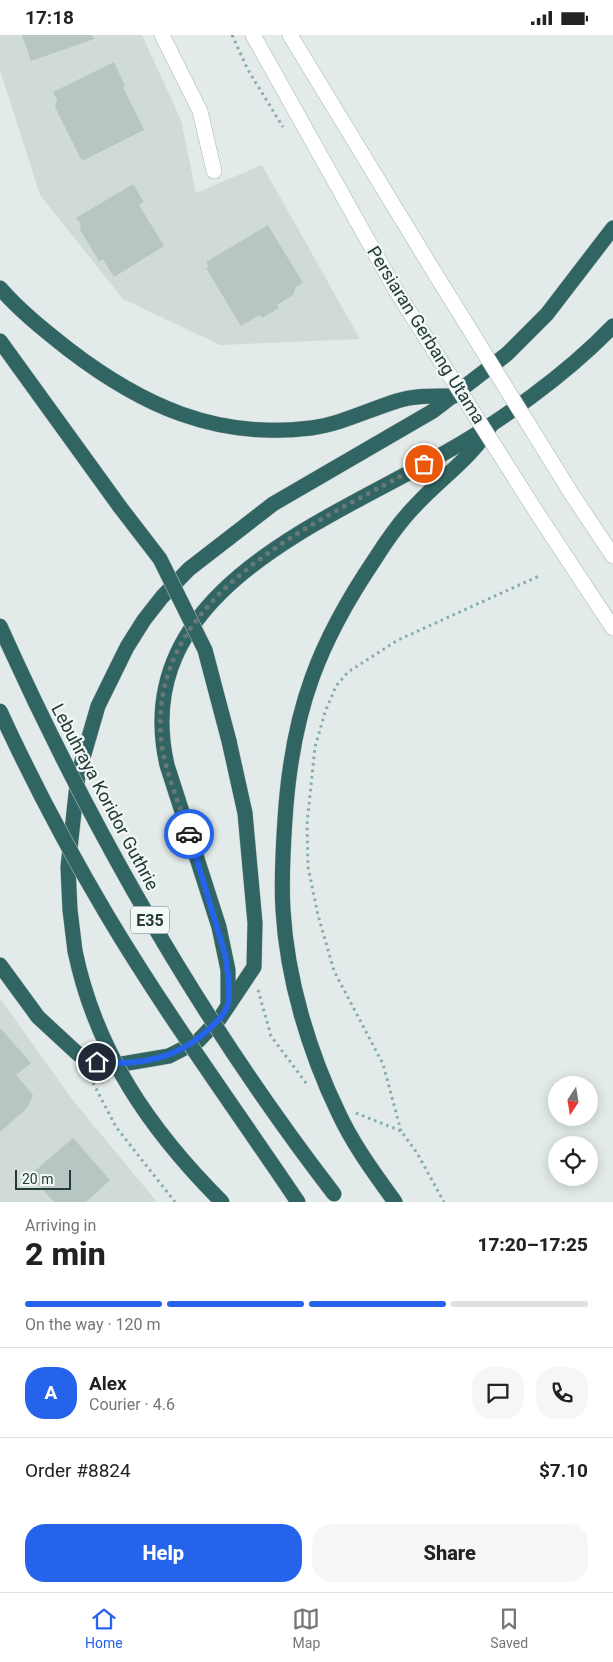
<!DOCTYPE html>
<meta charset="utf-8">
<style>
:root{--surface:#fff;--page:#f6f6f6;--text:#222;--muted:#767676;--line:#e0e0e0;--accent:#2563eb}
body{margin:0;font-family:Roboto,sans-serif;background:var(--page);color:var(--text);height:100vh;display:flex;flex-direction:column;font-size:19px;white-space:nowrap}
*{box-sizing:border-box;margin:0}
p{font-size:16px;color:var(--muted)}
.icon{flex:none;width:28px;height:28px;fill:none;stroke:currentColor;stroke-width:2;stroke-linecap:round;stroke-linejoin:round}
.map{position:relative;height:1167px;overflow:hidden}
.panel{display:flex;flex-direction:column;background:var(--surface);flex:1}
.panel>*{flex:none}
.needle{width:32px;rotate:192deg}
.fabs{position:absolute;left:548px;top:1041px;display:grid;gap:10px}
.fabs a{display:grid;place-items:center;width:50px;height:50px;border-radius:50%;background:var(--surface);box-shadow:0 2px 12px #0003;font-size:25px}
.scale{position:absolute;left:15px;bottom:12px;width:56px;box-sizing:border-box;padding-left:5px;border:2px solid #233b38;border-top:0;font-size:14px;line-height:18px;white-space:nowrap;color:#233b38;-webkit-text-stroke:4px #f2f8f6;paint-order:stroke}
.pin{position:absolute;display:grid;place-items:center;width:42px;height:42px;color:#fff;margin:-21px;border:2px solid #fff;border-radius:50%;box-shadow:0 1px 5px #0007}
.courier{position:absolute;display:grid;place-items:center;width:50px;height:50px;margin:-25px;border:4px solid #2563eb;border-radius:50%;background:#fff;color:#222;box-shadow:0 1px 6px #0007}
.summary em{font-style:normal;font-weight:800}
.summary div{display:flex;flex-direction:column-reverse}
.summary{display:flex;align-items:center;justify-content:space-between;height:85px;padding:0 25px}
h1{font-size:32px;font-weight:800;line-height:38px}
.bar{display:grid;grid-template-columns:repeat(4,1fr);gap:8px 5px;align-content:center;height:60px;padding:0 25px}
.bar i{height:6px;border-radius:4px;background:var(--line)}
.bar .selected{background:var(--accent)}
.bar p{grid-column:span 4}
.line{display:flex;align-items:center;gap:12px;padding:0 25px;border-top:1px solid var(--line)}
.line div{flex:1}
.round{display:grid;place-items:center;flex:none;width:52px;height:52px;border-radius:20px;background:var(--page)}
.primary-button{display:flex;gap:10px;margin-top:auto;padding:10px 25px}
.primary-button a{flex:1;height:58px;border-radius:20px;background:var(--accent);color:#fff;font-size:20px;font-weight:800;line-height:58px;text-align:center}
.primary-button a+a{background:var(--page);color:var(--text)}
.status{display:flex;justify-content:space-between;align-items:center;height:35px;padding:0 25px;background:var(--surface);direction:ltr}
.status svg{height:14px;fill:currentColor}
.menu{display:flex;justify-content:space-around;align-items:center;height:70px;border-top:1px solid var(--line);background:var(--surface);font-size:14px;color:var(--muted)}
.menu a{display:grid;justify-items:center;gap:2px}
.menu .selected{color:var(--accent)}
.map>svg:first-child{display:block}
</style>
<div class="status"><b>17:18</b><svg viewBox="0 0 49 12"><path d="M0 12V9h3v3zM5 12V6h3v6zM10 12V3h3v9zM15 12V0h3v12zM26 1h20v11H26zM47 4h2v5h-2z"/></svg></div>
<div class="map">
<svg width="613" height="1167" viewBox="0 0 613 1167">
<rect width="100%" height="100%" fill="#e2ebe9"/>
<!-- built -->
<g fill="#d0dbd8">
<polygon points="0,0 142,0 181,85 196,158 262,130 360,304 220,310 123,264 40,160 0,35"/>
<polygon points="0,963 75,1068 157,1167 0,1167"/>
</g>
<!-- building -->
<g fill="#b7c6c2">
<polygon points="22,0 92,0 94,4 31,26"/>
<polygon points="114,27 125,51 123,52 144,95 82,126 55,72 57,65 53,57"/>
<polygon points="133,149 144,167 139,170 164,211 114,242 103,224 99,226 80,195 81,189 76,183"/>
<polygon points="268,190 303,248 296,252 293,260 277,270 279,273 262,283 260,280 241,291 206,233 209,232 206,227"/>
<polygon points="0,993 31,1028 16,1040 33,1060 27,1073 0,1097"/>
<polygon points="73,1103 110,1145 86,1167 54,1167 30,1140"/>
</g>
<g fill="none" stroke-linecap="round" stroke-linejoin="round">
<defs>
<polyline id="street" points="162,0 200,76 214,136"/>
<g id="secondary">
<polyline points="253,0 395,254"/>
<polyline points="290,0 431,232"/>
<polyline points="571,458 613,521"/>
<polyline points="539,481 613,593"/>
</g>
<g id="highway">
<path d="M0 253C20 276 44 295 68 314 141 370 216 405 311 393 341 389 368 375 397 366 415 360 436 361 454 361"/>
<polyline points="0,306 120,472"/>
<polyline points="75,916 70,875 68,832 78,740 98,671 127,612 144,585 162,562 189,534 273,469 433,376 507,319 547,279 613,193"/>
<polyline points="0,930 38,982 78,1019 97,1027 122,1029 169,1021 198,1006 220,983 254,932 255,888 245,778 229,706"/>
<path d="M228 971V935L219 892 167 730C128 558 323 488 441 420 500 387 566 340 613 291"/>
<path d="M395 1167C375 1139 354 1111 339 1079 309 1017 287 944 283 875 281 844 283 814 285 784 288 737 296 687 312 643 327 601 350 561 375 524 387 505 401 485 417 469 442 442 473 422 491 390"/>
</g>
</defs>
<!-- street casing -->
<use href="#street" stroke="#a5b3b0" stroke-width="16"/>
<!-- secondary casing -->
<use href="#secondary" stroke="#a1b6b2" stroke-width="16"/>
<!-- highway casing -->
<use href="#highway" stroke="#c1c8c7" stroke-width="16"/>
<!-- path -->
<g stroke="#84ada7" stroke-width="3" stroke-dasharray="2.5 4" stroke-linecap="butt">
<polyline points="232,0 248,35 283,92"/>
<polyline points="258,955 271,1001 306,1048"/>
<polyline points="90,1042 116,1092 175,1167"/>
<polyline points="356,1078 401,1096 417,1118 444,1167"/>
<polyline points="401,1096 383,1029 334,936 318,880 308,832 307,789 315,712 325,677 336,651 348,637 398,605 539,541"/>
</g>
<!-- street -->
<use href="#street" stroke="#fff" stroke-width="15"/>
<!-- secondary -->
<use href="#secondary" stroke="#fff" stroke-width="15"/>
<!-- highway -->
<use href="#highway" stroke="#316563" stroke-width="15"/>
<defs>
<g id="secondary-bridge">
<polyline points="431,232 571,458"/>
<polyline points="395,254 539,481"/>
</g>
<g id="highway-bridge">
<polyline points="120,472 160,524 205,615 229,706"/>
<path d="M0 591C90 792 200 985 334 1159"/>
<path d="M0 676C32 746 68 814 107 880 166 979 234 1072 298 1167"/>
<path d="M75 916C96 1017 150 1095 222 1167"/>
</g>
</defs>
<!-- secondary-bridge casing -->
<use href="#secondary-bridge" stroke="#a1b6b2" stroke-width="16" stroke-linecap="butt"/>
<!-- highway-bridge casing -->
<use href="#highway-bridge" stroke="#c1c8c7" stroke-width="16" stroke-linecap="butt"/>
<!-- secondary-bridge -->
<use href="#secondary-bridge" stroke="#fff" stroke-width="15"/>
<!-- highway-bridge -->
<use href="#highway-bridge" stroke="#316563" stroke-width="15"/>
</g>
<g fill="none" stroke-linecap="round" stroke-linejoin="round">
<!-- done -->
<path stroke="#667976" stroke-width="5" stroke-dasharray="0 9" d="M189 799C180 769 164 736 161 704 148 558 319 486 424 429"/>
<!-- route -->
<path stroke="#2563eb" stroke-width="6" d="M97 1027C139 1031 180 1023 210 993 216 987 224 981 227 972 232 961 227 931 225 919L189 799"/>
</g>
<g text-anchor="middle" stroke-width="4.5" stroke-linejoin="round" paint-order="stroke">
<!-- shield labels -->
<rect fill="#f2f8f6" stroke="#617471" stroke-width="1" x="131" y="871.5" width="38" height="27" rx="4"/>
<g font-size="16" font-weight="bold" fill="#233b38">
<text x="150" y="891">E35</text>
</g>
<!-- street labels -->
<g font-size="18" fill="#233b38" stroke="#f2f8f6">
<text transform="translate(426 300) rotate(58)" y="6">Persiaran Gerbang Utama</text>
<text transform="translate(105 762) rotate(62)" y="6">Lebuhraya Koridor Guthrie</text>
</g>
</g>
</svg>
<div class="fabs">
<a><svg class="needle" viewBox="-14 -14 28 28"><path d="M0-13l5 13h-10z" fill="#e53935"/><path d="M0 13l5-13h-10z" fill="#767676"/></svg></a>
<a><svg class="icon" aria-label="locate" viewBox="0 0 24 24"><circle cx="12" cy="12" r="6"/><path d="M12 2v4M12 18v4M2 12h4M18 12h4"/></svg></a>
</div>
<div class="scale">20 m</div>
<div class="pin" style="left:424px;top:429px;background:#ea580c"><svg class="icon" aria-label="bag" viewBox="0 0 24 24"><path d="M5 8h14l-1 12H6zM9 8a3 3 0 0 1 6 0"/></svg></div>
<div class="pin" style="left:97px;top:1027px;background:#1f2937"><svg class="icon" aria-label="home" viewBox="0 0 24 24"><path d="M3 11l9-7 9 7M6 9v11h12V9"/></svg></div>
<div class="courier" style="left:189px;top:799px"><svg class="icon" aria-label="car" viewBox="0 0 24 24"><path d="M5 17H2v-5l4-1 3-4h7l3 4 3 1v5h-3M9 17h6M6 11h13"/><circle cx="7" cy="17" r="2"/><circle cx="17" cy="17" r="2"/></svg></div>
</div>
<section class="panel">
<div class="summary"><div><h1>2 min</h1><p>Arriving in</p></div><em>17:20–17:25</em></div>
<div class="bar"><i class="selected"></i><i class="selected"></i><i class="selected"></i><i></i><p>On the way · 120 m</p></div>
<div class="line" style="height:90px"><b class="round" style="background:var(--accent);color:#fff">A</b><div><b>Alex</b><p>Courier · 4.6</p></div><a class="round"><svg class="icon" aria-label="chat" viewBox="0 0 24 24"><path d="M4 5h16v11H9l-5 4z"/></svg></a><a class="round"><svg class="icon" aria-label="phone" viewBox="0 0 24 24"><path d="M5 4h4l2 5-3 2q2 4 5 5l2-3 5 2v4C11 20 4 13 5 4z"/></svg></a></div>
<div class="line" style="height:65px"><div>Order #8824</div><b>$7.10</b></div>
<div class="primary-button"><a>Help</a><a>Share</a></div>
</section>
<nav class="menu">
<a class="selected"><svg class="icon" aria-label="home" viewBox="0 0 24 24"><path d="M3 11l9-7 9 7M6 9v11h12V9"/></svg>Home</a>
<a><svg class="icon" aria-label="map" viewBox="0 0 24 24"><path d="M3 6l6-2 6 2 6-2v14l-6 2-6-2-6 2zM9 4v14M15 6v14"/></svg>Map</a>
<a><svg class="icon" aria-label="saved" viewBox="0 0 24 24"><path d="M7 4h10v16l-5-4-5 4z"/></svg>Saved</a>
</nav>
